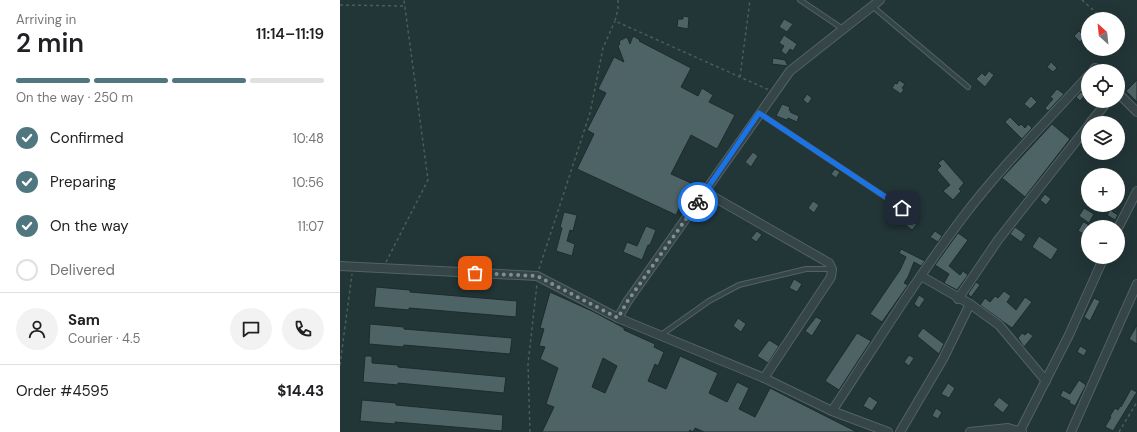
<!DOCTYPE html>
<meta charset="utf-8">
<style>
:root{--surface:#fff;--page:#f2f2f2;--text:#202124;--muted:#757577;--line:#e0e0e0;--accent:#50777f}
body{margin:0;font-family:"DM Sans",sans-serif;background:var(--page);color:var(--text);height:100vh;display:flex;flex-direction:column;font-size:15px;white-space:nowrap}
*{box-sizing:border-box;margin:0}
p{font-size:13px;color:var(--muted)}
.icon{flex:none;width:22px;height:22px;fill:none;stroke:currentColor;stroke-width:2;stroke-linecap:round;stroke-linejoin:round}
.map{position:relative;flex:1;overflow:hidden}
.details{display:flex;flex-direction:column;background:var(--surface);width:340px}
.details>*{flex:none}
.needle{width:26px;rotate:333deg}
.fabs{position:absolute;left:741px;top:12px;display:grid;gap:8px}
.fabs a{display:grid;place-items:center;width:44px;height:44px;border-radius:50%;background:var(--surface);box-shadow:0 4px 16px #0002;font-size:20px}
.pin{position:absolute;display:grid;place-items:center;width:34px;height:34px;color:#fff;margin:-17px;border-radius:8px;box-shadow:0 2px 6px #0006}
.courier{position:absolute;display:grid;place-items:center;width:40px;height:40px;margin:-20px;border:3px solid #1a73e8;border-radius:50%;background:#fff;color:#222;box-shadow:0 1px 5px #0007}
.head em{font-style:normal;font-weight:600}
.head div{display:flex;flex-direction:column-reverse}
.head{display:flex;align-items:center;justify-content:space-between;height:68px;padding:0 16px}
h1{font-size:26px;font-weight:600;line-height:30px}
.bar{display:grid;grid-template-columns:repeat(4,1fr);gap:6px 4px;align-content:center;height:48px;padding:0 16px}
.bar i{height:5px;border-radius:3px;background:var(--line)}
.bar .current{background:var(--accent)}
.bar p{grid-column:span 4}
.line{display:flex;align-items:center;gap:10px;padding:0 16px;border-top:1px solid var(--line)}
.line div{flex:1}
.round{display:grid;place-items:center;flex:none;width:42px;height:42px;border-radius:21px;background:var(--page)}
ol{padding:0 16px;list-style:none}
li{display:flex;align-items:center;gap:12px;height:44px}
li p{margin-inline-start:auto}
li .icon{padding:4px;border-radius:50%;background:var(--accent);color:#fff;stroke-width:4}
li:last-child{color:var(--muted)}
li i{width:22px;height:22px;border:2px solid var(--line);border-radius:50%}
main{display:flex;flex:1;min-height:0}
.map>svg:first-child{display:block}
</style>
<main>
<section class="details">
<div class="head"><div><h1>2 min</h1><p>Arriving in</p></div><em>11:14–11:19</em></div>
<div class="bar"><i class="current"></i><i class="current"></i><i class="current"></i><i></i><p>On the way · 250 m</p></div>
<ol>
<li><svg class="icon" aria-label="check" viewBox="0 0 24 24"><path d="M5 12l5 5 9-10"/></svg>Confirmed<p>10:48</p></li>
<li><svg class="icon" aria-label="check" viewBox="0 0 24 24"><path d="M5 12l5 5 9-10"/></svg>Preparing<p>10:56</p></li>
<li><svg class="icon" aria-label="check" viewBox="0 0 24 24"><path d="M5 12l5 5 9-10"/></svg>On the way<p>11:07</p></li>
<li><i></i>Delivered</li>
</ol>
<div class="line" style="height:72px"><a class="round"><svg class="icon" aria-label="person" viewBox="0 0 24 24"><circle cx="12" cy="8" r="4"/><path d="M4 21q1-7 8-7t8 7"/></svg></a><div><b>Sam</b><p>Courier · 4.5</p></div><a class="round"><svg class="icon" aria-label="chat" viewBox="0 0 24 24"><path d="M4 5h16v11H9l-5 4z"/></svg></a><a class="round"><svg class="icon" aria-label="phone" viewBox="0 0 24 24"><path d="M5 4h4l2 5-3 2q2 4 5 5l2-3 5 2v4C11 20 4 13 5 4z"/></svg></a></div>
<div class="line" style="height:52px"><div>Order #4595</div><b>$14.43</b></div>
</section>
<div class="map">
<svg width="797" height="432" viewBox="0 0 797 432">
<rect width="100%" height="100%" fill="#223537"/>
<!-- building -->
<g fill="#4e6365" stroke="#1d2c2e" fill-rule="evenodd">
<polygon points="343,16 349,17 348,29 337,27 338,19 343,19"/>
<polygon points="444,19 453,24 447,32 439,27"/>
<polygon points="739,31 745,37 740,42 734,36"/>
<polygon points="444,35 457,44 453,51 450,49 446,55 441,51 444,46 439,43"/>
<polygon points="293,36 300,40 299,41 351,68 341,87 358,96 362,88 373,95 369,102 395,115 377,149 351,135 331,174 351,183 336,215 237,169 254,134 247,130 266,93 258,89 274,57 284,62 278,46 280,44 279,41 287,37 290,44"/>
<polygon points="433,58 445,60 448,66 432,64"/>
<polygon points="711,62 717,68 713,72 707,67"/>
<polygon points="649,71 654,75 645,87 636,79 642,73 645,76"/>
<polygon points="559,80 565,84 562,88 564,89 561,94 552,88 555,83 557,84"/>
<polygon points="797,80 797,102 786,91"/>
<polygon points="717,89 724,94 708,111 705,108 713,99 710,97"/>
<polygon points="741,92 745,95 740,101 736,97"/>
<polygon points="467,94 472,98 468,104 463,100"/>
<polygon points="691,96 697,102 690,109 684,104"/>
<polygon points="442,104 450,107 449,110 451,111 450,112 459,116 457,122 448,118 447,120 436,116"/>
<polygon points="670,117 679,126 681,124 685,128 688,124 692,128 682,139 665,122"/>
<polygon points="712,124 730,139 685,197 662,178"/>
<polygon points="413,152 418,156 411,167 405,162"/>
<polygon points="603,159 624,183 619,189 621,191 613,200 603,191 610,185 597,170 601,166 598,163"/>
<polygon points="495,169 500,172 496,178 491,174"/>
<polygon points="705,194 711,199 706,205 700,200"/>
<polygon points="473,201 479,205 474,213 468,208"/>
<polygon points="744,208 754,214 749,223 739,216"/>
<polygon points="770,210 778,215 775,220 767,215"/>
<polygon points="224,212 237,215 233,231 230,230 227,241 235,244 232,256 216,251 222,228 220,227"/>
<polygon points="567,217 577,224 572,230 563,223"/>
<polygon points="743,222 748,224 748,236 738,231"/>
<polygon points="306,226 316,230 310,245 308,245 302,260 283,252 287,242 297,246"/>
<polygon points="675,227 686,235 681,242 670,234"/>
<polygon points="417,231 422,235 416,242 411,238"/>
<polygon points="595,231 602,236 598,242 590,237"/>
<polygon points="618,233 628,240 609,266 620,275 623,271 628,275 617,290 604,283 609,274 595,265"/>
<polygon points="699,236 718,249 711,260 692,247"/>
<polygon points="561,249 585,261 581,266 574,262 568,277 564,283 568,285 542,322 530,314 560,270 566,257 559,253"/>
<polygon points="454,279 462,284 457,292 449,288"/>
<polygon points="636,282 640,285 631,297 628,294"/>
<polygon points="36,287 70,290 70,292 177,301 176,317 69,308 69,310 34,307"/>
<polygon points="664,291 671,296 667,302 676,310 685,297 692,302 672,328 640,305 645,298 650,302 655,296 658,298"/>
<path d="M210 292 254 312 284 328V330L315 344 314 347 324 352 318 366 315 364 308 381 326 389 340 356 378 373 369 393 387 402 397 382 409 388 399 409 415 417 430 388 517 432H364L355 428 353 432 350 430 349 432H202L214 407 206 404 218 368 200 359 205 347 199 346 204 329 200 328ZM263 358 277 366 265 393 252 387Z"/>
<polygon points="579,295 585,299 579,308 574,304"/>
<polygon points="754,298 760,301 750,321 744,317"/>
<polygon points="476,317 482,320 472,336 465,331"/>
<polygon points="398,318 406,324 401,332 393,326"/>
<polygon points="30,324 64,327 64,329 172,338 170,354 64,345 63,347 29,344"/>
<polygon points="797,325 797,344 789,339"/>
<polygon points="583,328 604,344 599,354 577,336"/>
<polygon points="688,332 693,336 684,347 678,338 682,333 685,335"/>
<polygon points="517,333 531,341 499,390 485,381"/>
<polygon points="429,340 439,346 428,363 417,356"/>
<polygon points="740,346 747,350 744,356 737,352"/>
<polygon points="569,355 574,358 569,366 564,362"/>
<polygon points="25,356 32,356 32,363 58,365 58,367 166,377 164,393 58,383 58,385 23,382"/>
<polygon points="739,380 746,385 735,406 729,403 730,401 720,396 723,390 730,394"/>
<polygon points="608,383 615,388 609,398 601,394"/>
<polygon points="791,389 797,392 773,431 765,427 771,417 770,416 775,408 778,410 780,406 781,407"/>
<polygon points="529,396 538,402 532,411 523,406"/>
<polygon points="659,397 669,405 663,413 653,405"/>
<polygon points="22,400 56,403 56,405 163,415 162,431 55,422 55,424 20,421"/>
<polygon points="596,408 602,412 598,419 592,416"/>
</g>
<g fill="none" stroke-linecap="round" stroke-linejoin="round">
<defs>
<g id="lane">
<polyline points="460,0 503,29"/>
<polyline points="532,6 628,87"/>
<polyline points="419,113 562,208"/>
<polyline points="321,335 369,301 399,285 466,269 492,269"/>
</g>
<g id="street">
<polyline points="753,71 755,68 759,71"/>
<polyline points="778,93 797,112"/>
<polyline points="750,123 768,101"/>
<polyline points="365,192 489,263 492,269 491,277 424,378"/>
<polyline points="778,228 797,191"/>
<polyline points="0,266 197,276 278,318 424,378 492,411 548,432"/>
<polyline points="581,276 630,304 659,325 706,381"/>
<polyline points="618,299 658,240 748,126"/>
<polyline points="278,318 287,302 450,71 540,0"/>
<path d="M492 411C535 346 576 279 623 217 661 167 706 122 748 76"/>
<polyline points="680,431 729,335 764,257"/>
<polyline points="560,432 603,359 630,304"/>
<polyline points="630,432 668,428 682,432"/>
<polyline points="731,432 797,284"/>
</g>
</defs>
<!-- lane casing -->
<use href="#lane" stroke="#536365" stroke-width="6"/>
<!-- street casing -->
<use href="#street" stroke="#536365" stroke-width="10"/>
<!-- path -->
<g stroke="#4b5e58" stroke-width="1.5" stroke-dasharray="3 3" stroke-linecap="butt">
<polyline points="278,0 278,9 275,21 429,90"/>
<polyline points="742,0 761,17"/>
<polyline points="0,5 65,6"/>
<polyline points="400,77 410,0"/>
<polyline points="46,262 88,180 64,0"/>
<polyline points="199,269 250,113 263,48 275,21"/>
<polyline points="0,365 12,274"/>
<polyline points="190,432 188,364 197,284"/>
<polyline points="779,432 797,402"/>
</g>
<!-- lane -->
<use href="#lane" stroke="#364547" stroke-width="4"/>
<!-- street -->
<use href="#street" stroke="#364547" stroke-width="8"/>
</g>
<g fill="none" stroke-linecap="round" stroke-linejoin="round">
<!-- done -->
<polyline stroke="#7e9093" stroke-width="4" stroke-dasharray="0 7.2" points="135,273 197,276 278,318 287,302 358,202"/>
<!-- route -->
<polyline stroke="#1a73e8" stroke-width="5" points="358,202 419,113 562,208"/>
</g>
</svg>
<div class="fabs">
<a><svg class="needle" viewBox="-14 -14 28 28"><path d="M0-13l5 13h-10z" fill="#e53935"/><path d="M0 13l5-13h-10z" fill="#757577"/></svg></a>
<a><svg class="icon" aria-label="locate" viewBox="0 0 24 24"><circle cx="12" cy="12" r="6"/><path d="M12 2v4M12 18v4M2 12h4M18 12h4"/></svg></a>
<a><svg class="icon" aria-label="layers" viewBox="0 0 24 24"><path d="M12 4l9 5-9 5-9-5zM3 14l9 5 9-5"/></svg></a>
<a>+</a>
<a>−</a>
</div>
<div class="pin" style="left:135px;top:273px;background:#ea580c"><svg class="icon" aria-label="bag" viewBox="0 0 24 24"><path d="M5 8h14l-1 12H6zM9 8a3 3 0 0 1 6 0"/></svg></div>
<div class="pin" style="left:562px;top:208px;background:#1f2937"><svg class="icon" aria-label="home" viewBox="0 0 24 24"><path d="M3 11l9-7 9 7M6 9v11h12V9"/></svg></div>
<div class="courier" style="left:358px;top:202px"><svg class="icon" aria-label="bike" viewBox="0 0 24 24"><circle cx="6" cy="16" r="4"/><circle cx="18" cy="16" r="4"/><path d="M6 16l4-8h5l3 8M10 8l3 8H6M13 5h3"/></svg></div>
</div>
</main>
